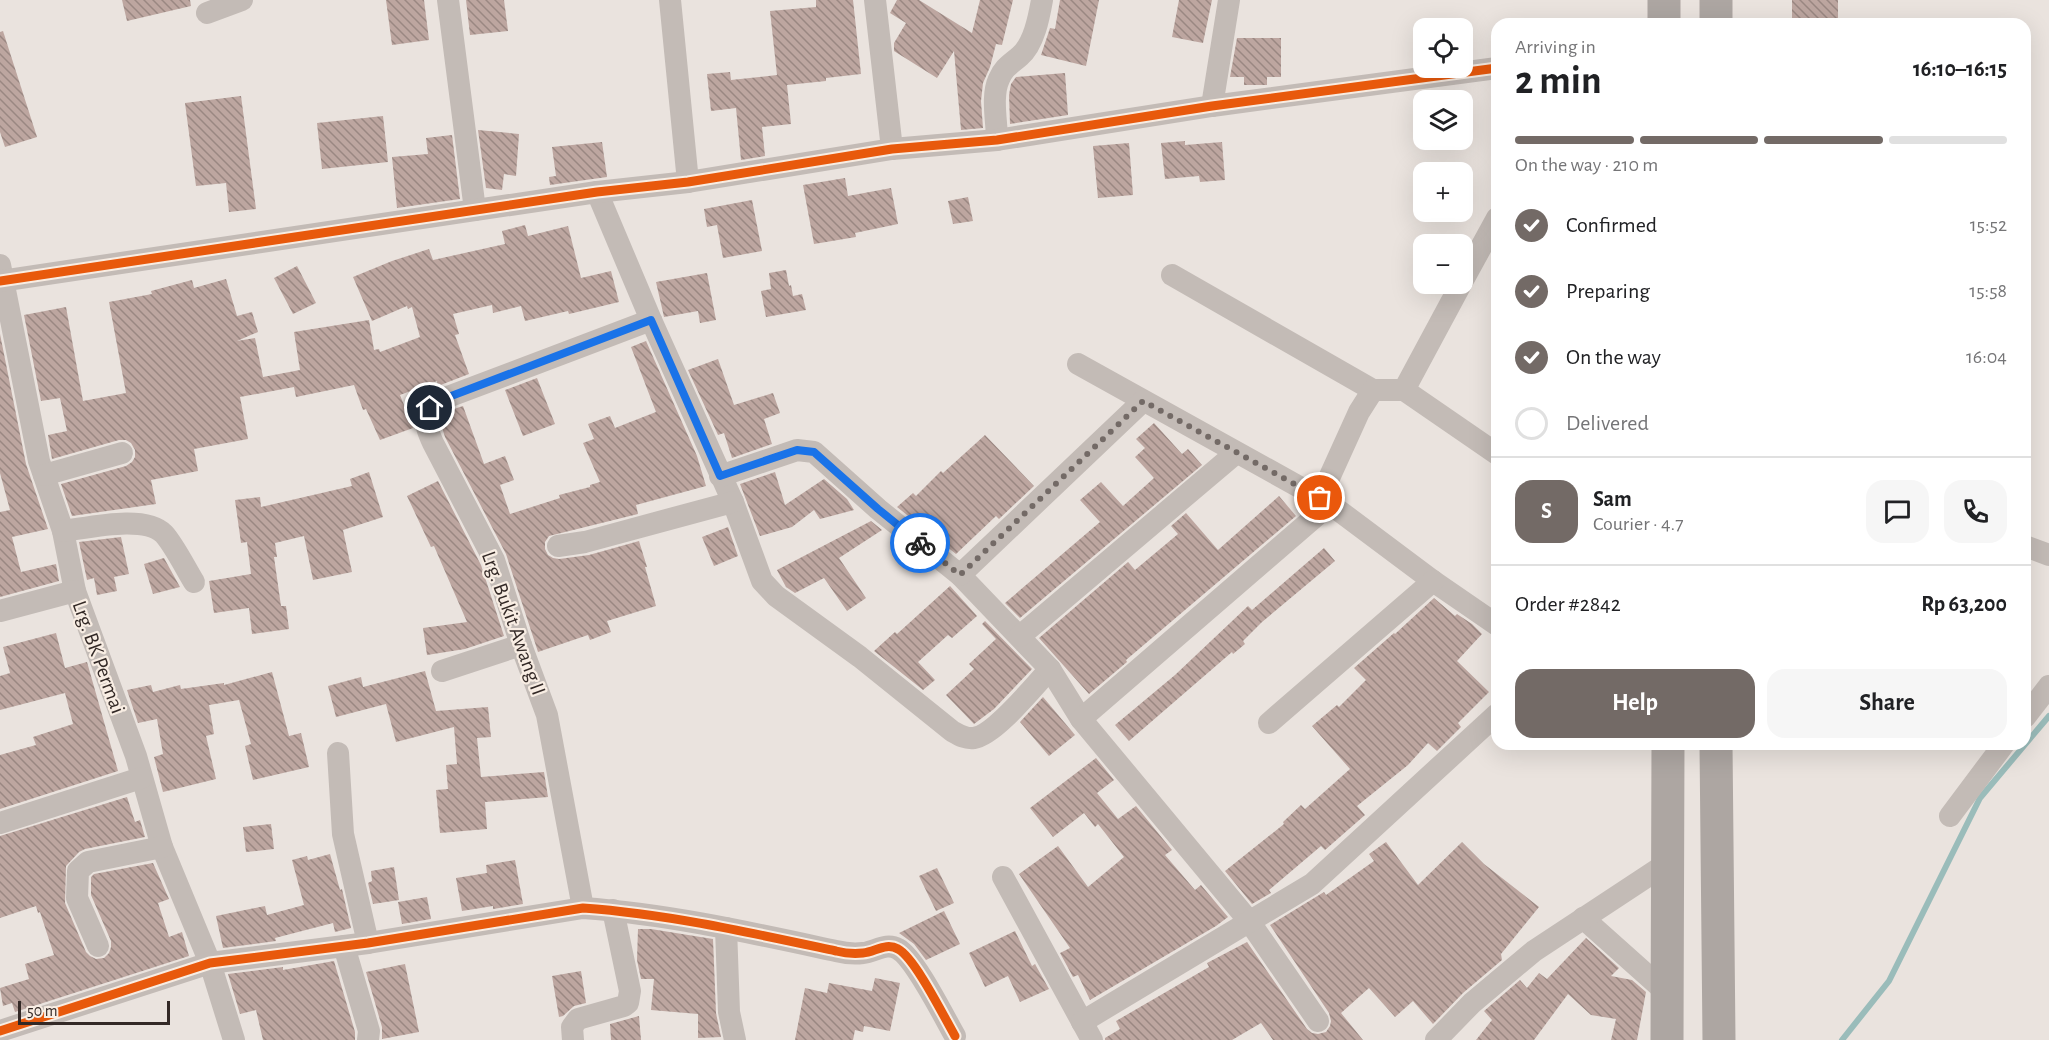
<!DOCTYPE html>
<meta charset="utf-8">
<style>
:root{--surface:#fff;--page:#f6f6f6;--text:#202124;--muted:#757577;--line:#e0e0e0;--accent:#736a66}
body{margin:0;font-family:"Alegreya Sans",sans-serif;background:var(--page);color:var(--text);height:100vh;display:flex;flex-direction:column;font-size:22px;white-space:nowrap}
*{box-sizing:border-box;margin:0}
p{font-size:20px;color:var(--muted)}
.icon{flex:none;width:33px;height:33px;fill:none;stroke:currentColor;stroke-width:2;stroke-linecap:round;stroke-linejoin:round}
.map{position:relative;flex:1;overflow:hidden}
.details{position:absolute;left:1491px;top:18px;width:540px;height:732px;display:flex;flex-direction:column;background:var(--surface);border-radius:18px;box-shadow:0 6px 24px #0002}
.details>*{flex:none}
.controls{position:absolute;left:1413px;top:18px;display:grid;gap:12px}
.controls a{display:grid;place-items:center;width:60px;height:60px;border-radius:12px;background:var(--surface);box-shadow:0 6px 24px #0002;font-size:30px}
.scale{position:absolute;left:18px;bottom:15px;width:152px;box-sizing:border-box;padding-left:6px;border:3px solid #332926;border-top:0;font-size:16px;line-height:21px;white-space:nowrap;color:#332926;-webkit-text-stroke:4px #f8ede3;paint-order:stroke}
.pin{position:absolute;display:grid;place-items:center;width:51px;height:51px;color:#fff;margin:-26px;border:3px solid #fff;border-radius:50%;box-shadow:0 2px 6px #0007}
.courier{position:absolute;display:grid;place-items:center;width:60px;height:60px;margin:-30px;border:4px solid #1a73e8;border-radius:50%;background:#fff;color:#222;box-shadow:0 2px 8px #0007}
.overview em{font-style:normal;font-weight:700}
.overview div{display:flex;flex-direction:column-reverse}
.overview{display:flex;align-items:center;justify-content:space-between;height:102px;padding:0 24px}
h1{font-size:39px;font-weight:700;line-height:45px}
.bar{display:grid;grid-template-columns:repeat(4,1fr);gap:9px 6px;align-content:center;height:72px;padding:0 24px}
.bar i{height:8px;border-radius:4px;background:var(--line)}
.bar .current{background:var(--accent)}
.bar p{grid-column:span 4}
.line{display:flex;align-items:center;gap:15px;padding:0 24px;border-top:2px solid var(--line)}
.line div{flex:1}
.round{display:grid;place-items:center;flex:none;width:63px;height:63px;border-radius:18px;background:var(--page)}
ol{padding:0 24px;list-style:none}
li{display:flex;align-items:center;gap:18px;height:66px}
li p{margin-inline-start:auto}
li .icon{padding:6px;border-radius:50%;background:var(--accent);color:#fff;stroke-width:4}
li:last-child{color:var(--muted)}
li i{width:33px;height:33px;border:3px solid var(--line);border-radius:50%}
.button{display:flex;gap:12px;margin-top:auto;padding:12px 24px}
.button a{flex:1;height:69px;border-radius:18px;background:var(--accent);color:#fff;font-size:24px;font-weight:700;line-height:69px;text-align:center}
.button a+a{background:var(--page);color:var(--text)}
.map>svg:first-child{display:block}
</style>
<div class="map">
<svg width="2049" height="1040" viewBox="0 0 2049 1040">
<defs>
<pattern id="building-back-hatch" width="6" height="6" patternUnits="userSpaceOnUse" patternTransform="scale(1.5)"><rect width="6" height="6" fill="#bda6a0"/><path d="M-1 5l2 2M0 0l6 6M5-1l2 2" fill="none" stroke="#9a8782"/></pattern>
</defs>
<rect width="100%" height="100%" fill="#eae3de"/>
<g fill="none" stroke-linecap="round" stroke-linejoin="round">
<!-- stream -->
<polyline stroke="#9abcba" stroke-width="6" points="1842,1040 1889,981 1980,798 2049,716"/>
</g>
<!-- building -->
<g fill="url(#building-back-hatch)">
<polygon points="122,0 190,0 191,6 127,21"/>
<polygon points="386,0 424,0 429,40 392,45"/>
<polygon points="466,0 504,0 508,31 470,35"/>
<polygon points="816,0 853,0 861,74 826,78 826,81 787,85 791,124 762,127 765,156 741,160 736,108 711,111 707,74 730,72 731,80 777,75 770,11 816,7"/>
<polygon points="897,0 919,0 972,33 980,0 1013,0 1002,45 996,44 990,67 983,83 981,101 983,128 961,130 954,51 937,78 894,51 894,43 906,23 890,13"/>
<polygon points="1060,0 1099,0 1086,66 1041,55 1050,28 1055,29"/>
<polygon points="1179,0 1212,0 1203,43 1172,37"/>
<rect x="1792" y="0" width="46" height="24"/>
<polygon points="3,31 37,137 5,147 0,132 0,32"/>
<polygon points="1237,38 1281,38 1281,77 1267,77 1267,85 1244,85 1244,77 1230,77"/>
<polygon points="1065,73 1068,115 1010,124 1009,95 1011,84 1016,77"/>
<polygon points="241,96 256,209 229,212 226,183 196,186 185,103"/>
<polygon points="383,116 388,162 322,169 317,123"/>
<polygon points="478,130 519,134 516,176 504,174 502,190 486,188"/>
<polygon points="452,135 460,199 397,208 392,157 428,154 426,138"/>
<polygon points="1185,141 1185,145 1222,142 1225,180 1200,182 1199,176 1165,179 1161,143"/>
<polygon points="602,142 607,177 550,185 549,177 556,176 552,147"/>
<polygon points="1129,143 1133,195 1098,198 1093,146"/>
<polygon points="845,178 848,196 891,188 898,224 855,233 856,237 814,244 803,185"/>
<polygon points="968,197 973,221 953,224 948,201"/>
<polygon points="752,200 762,251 723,258 717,225 707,227 704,209"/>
<polygon points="525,225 528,236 568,226 581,278 611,271 619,302 569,314 568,311 525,321 521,306 493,313 492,305 453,314 459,334 455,335 469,374 438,386 437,381 400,395 413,428 380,440 366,409 363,410 354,385 296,397 294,387 240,397 248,439 194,449 198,471 151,480 156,504 72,516 61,484 126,466 132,462 135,457 135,450 131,443 126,440 119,440 52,459 48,435 67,431 60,398 41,401 24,315 66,307 83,401 126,393 109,302 152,294 151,291 192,280 194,288 226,279 237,316 252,312 258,332 237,341 255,338 263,377 300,370 294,332 369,320 374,350 379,349 380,352 420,337 412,307 408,309 407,306 372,321 353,277 392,261 429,249 433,260 505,244 502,231"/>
<polygon points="297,266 316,303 293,314 274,278"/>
<polygon points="786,270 789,286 791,285 793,296 802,294 806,310 766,317 761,291 771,289 769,273"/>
<polygon points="707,273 716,320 700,323 698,311 664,317 656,282"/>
<polygon points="0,334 26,464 48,529 12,537 21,572 56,564 59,581 0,597 0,512 10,510 0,473"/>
<polygon points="646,341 697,456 706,486 636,505 638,514 549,536 545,542 545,549 548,555 553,558 559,559 589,555 639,541 647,567 645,567 656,606 607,621 611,632 590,640 588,635 538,652 506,554 445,437 440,421 451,410 463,406 484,464 505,456 514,480 500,485 510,514 560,498 559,495 590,487 590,485 600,482 583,443 594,439 588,424 610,416 615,428 656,412 631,347"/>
<polygon points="718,359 734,405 773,393 780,413 764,419 772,444 732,458 724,433 718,435 688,370"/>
<polygon points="537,378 555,424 523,436 505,390"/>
<polygon points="1154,423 1182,454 1188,449 1202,465 1020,618 1005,603 1100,522 1080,500 1101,482 1123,506 1154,478 1135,457 1145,448 1136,439"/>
<polygon points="985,435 1034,486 999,519 996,516 956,554 897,507 913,493 916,496 941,471 943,473"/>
<polygon points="369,472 383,517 343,530 352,572 313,580 304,536 275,543 277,557 274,557 281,606 286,606 289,629 252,634 249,608 214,613 209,581 251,574 247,542 241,543 235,500 260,497 261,507 352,486 350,479"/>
<polygon points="775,472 785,505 824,479 847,499 854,510 820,519 814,510 792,527 760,536 740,484"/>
<polygon points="438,481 481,565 504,636 465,649 427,655 423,628 467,622 434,546 431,547 407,496"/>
<polygon points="1279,496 1296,516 1126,660 1127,662 1089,694 1039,638 1128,562 1135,570 1178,534 1171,526 1186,513 1218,550"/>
<polygon points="871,521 882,530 839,558 866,598 847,611 824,578 795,593 786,587 777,570"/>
<polygon points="728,527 738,556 714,566 702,537"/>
<polygon points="121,537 129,574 114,577 117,591 97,595 94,578 87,580 79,542"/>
<polygon points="1324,548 1335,561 1262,622 1243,641 1245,644 1233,654 1232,652 1129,741 1115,725 1175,675 1248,606 1252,610"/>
<polygon points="164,558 180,587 153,594 144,564"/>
<polygon points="950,586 977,616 952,638 948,635 918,662 935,680 923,690 874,651 895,632 897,634"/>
<polygon points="1434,598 1455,616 1457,614 1472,624 1482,634 1457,661 1489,692 1458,723 1461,727 1437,751 1428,743 1408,765 1357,806 1365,815 1325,850 1321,846 1269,890 1271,893 1252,904 1225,871 1284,824 1283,822 1301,805 1305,809 1350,769 1312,726 1337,705 1339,707 1366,680 1354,668 1394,633 1395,634"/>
<polygon points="985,621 1032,669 994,709 974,724 946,695 974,669 969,664 996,639 982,624"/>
<polygon points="56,633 65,668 87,662 118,771 0,809 0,755 36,745 33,737 73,724 65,693 0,710 0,676 10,673 3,647"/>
<polygon points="425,671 436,711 488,707 491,737 477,738 481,777 544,772 548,797 485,802 487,829 440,833 436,790 448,789 446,765 457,764 454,727 396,742 386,704 336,717 328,686 361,677 363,687"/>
<polygon points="272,672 289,736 301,733 309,767 253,780 245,746 251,744 239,700 209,705 214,734 206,736 216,779 163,792 154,757 163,754 157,719 138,723 127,690 151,685 153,692 180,685 181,689 224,683 224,685"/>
<polygon points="1043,697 1075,735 1049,756 1020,722"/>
<polygon points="1096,758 1114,780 1097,793 1118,819 1136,806 1172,850 1165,855 1195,890 1201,885 1228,917 1216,926 1090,1000 1078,975 1073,977 1060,953 1070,948 1019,874 1058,846 1088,887 1124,857 1098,824 1095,827 1084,813 1053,837 1030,808"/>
<polygon points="127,797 135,822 140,820 145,837 85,849 79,852 66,866 65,903 86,952 90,956 96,959 104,958 109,953 111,947 111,941 91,895 91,877 94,874 153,863 169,899 158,903 169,937 182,932 189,956 15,1012 12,1003 3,1006 0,988 29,979 25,964 54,955 40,912 38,913 36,906 0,918 0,836"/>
<polygon points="271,824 274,849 246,852 243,827"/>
<polygon points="1386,842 1418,885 1462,842 1484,864 1539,907 1501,954 1502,960 1463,993 1433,1024 1413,1001 1395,1017 1369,988 1341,1013 1363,1040 1273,1040 1261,1023 1232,1040 1105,1040 1105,1038 1120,1029 1116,1021 1209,967 1207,963 1247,942 1307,1029 1312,1033 1318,1034 1326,1032 1330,1026 1331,1021 1329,1013 1270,925 1324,892 1326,895 1374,861 1369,854"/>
<polygon points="330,854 340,890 342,889 351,928 335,932 333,923 275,938 276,941 223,948 216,916 265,906 267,915 304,905 292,860 307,856 308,860"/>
<polygon points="515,860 523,904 493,909 493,906 462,911 456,878 487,873 486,865"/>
<polygon points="394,867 399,900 373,904 368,883 372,881 371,871"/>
<polygon points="937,868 954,903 936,911 919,876"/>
<polygon points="427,897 431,919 402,924 398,902"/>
<polygon points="944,911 960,944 926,960 914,944 899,933"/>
<polygon points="638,929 651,929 713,939 716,1013 721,1037 698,1038 698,1014 651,1010 654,979 641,979 637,960"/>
<polygon points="1015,931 1032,966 1035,964 1049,989 1020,1002 1008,976 985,987 969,953"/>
<polygon points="1586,938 1619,968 1611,976 1632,980 1646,992 1637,1040 1611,1040 1616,1019 1591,1015 1568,994 1534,1040 1476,1040 1492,1020 1484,1011 1520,980 1527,988 1539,973 1547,979"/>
<polygon points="334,961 355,1032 355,1040 263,1040 256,1010 240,1014 228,974 283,967 283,970"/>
<polygon points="405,964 419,1032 382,1039 382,1027 366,972"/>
<polygon points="581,971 586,1003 574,1006 563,1016 559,1017 552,976"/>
<polygon points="875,978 900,983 890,1031 864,1026 863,1032 855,1030 853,1040 795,1040 805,988 827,993 829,983 872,991"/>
<polygon points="639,1016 641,1040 611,1040 610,1024"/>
</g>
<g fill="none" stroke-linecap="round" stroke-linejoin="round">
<!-- minor -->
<g stroke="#c3bbb6" stroke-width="22">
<polyline points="448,0 475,210"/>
<polyline points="670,0 688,182"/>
<polyline points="875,0 892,149"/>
<polyline points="207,13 242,0"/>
<polyline points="1212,106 1229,0"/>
<path d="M997 140C997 122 991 96 999 79 1004 67 1011 64 1020 56 1034 44 1039 17 1042 0"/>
<path d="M597 192 651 320 733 502 762 581 776 596 860 657 952 731C959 735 965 739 974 738 995 735 1034 686 1050 669"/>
<polyline points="0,265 39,461 63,531 75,591 136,756 162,847 210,963 234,1040"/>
<polyline points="1172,275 1373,390"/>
<polyline points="0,281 597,192 688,182 892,149 997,140 1212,106 1497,68"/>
<polyline points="1462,282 1497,218"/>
<polyline points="1078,364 1330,504 1433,581 1497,625"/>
<polyline points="1404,390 1497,454"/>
<polyline points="44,475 122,453"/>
<polyline points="720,476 797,450 814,452 878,509 960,575 1050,669 1081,719"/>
<polyline points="1320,498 1359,412 1373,390 1404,390 1461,284"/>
<path d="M63 531C88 528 145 514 164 534 174 545 186 569 194 582"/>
<polyline points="558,546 585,542 733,502"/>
<polyline points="2025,546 2049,555"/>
<polyline points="960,575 1143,401"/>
<polyline points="0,611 75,591"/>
<polyline points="1020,636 1236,453"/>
<polyline points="442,671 521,645"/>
<polyline points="2025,717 2049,686"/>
<polyline points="1269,723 1433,581"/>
<polyline points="338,753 343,834 368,943"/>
<polyline points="1950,816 2004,744"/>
<polyline points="0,823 141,778"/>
<polyline points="1003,877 1092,1040"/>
<path d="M583 908 547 715 521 645 494 560 433 443C422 419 423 413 445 398L651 320"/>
<polyline points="1583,918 1667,993"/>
<polyline points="726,928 729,1012 735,1040"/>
<polyline points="98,946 77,898 78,871 88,862 162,847"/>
<polyline points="344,946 369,1031 368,1040"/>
<polyline points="1318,1021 1249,921 1081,719 1330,504"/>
<polyline points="1082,1022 1312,884 1497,714"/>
<path d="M0 1031 210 963 368 943 583 908C668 914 752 933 836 951 844 953 854 954 863 953 875 952 886 942 898 949 915 958 944 1017 955 1036"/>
<polyline points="573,1040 572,1027 578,1019 624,1006 628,1003 630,991 613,910"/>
<polyline points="1436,1040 1472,1003 1534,951 1669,862"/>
</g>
<!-- trunk -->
<g stroke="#ada6a2" stroke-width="33">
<polyline points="1664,0 1664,24"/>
<polyline points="1716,24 1716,0"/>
<polyline points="1716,744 1719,1040"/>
<polyline points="1667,1040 1668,744"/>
</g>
<defs>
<g id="cycleway">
<polyline points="0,281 597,192 688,182 892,149 997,140 1212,106 1497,68"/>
<path d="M0 1031 210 963 368 943 583 908C668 914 752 933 836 951 844 953 854 954 863 953 875 952 886 942 898 949 915 958 944 1017 955 1036"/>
</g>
</defs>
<!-- cycleway casing -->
<use href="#cycleway" stroke="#f8ede3" stroke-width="13"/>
<!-- cycleway -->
<use href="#cycleway" stroke="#e8590c" stroke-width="9"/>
</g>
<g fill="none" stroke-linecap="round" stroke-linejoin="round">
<!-- done -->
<polyline stroke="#736a66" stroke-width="6" stroke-dasharray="0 10.8" points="920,543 960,575 1143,401 1320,498"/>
<!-- route -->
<polyline stroke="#1a73e8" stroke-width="8" points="430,408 446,398 651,320 720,476 797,450 814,452 878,509 920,543"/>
</g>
<g text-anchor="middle" stroke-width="4.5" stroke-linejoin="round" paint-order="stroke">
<!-- street labels -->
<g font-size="21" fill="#332926" stroke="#f8ede3">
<text transform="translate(514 623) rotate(70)" y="7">Lrg. Bukit Awang II</text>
<text transform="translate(99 657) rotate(70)" y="7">Lrg. BK Permai</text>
</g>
</g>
</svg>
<div class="controls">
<a><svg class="icon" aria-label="locate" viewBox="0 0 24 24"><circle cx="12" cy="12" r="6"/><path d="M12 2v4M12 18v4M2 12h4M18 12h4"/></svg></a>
<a><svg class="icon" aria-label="layers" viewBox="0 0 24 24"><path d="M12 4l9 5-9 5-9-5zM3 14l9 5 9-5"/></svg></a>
<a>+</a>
<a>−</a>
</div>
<div class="scale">50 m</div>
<div class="pin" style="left:1320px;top:498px;background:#ea580c"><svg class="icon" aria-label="bag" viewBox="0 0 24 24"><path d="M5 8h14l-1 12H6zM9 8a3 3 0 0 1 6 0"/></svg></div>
<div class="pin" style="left:430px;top:408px;background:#1f2937"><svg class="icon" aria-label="home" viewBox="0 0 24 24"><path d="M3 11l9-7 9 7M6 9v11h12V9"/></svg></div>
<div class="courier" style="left:920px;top:543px"><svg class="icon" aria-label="bike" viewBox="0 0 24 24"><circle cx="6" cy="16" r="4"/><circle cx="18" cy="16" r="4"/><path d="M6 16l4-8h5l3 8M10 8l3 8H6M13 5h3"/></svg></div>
<section class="details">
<div class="overview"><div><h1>2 min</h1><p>Arriving in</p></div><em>16:10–16:15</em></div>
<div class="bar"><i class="current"></i><i class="current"></i><i class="current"></i><i></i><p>On the way · 210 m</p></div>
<ol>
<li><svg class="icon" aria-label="check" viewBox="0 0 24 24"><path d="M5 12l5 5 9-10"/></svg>Confirmed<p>15:52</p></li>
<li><svg class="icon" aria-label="check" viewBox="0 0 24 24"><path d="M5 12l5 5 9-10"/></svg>Preparing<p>15:58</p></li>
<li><svg class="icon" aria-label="check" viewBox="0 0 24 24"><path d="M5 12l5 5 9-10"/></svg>On the way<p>16:04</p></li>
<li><i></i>Delivered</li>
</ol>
<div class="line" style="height:108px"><b class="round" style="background:var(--accent);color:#fff">S</b><div><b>Sam</b><p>Courier · 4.7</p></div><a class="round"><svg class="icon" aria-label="chat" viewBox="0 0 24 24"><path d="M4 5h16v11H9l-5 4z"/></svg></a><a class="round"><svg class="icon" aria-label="phone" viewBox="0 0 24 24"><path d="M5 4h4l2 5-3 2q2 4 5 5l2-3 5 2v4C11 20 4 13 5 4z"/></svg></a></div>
<div class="line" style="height:78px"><div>Order #2842</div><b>Rp 63,200</b></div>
<div class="button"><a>Help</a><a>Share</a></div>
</section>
</div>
